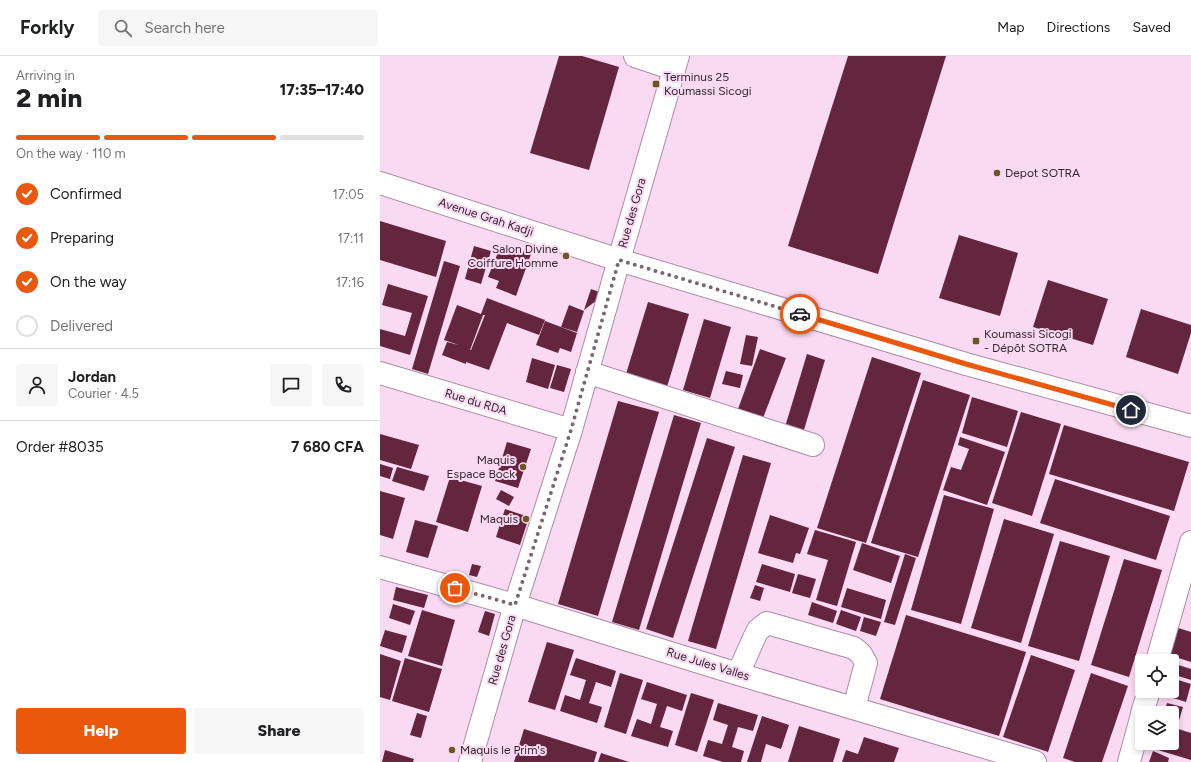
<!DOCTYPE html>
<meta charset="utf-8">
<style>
:root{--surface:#fff;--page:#f6f6f6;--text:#202124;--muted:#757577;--line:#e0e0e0;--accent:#ea580c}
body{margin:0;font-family:Figtree,sans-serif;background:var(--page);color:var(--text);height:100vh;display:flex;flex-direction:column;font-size:15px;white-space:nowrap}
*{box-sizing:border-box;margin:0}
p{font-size:13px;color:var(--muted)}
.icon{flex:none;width:22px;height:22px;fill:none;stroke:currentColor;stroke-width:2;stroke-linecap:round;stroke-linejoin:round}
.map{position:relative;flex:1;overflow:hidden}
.side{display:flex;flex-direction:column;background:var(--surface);width:380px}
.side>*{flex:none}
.buttons{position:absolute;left:755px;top:598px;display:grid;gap:8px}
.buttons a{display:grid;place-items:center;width:44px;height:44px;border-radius:4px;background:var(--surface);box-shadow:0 2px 6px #0003;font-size:20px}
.pin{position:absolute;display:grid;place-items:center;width:34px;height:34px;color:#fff;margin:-17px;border:2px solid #fff;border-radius:50%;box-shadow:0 1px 4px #0007}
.courier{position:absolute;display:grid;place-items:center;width:40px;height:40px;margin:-20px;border:3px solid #ea580c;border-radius:50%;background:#fff;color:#222;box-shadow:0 1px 5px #0007}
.head em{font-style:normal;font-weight:800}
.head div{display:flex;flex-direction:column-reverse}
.head{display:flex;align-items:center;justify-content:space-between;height:68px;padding:0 16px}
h1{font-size:26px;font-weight:800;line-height:30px}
.bar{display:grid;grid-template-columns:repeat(4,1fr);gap:6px 4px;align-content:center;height:48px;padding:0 16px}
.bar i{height:5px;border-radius:3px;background:var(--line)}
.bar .active{background:var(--accent)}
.bar p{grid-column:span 4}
.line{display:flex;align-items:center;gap:10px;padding:0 16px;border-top:1px solid var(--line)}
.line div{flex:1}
.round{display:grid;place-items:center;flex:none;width:42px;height:42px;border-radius:4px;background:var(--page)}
ol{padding:0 16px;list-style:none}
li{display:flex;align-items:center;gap:12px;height:44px}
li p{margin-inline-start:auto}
li .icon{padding:4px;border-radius:50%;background:var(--accent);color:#fff;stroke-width:4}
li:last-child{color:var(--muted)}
li i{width:22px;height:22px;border:2px solid var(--line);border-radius:50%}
.button{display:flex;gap:8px;margin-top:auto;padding:8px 16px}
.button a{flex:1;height:46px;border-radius:4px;background:var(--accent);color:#fff;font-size:16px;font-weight:800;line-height:46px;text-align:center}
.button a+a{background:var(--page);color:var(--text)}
header{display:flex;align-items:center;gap:24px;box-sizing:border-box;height:56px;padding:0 20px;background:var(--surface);border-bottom:1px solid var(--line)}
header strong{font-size:19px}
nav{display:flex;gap:22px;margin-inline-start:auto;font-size:14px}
.search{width:280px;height:36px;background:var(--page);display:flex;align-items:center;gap:10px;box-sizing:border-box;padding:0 14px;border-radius:4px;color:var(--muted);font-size:15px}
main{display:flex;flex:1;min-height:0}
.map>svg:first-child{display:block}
</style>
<header>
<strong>Forkly</strong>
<div class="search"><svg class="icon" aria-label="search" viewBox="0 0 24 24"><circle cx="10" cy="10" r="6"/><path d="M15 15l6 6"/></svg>Search here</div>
<nav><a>Map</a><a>Directions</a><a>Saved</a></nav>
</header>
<main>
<section class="side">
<div class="head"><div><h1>2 min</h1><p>Arriving in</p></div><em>17:35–17:40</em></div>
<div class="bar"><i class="active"></i><i class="active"></i><i class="active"></i><i></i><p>On the way · 110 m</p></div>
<ol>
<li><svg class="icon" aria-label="check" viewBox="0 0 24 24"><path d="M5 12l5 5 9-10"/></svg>Confirmed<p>17:05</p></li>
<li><svg class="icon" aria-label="check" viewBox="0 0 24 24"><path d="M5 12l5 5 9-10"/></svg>Preparing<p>17:11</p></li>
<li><svg class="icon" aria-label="check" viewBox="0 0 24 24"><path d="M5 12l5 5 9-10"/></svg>On the way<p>17:16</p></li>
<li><i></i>Delivered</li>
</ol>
<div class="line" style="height:72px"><a class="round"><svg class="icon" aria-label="person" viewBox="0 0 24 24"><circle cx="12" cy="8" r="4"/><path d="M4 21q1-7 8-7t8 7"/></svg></a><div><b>Jordan</b><p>Courier · 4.5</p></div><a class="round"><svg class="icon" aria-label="chat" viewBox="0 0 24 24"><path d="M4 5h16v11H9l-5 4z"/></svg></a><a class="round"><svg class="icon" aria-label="phone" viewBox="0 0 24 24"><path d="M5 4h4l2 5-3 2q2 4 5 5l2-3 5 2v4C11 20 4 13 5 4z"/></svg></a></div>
<div class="line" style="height:52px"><div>Order #8035</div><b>7 680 CFA</b></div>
<div class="button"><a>Help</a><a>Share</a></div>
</section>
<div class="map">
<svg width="811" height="706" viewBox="0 0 811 706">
<rect width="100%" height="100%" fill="#fad9f2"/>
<!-- building -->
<g fill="#64253f" fill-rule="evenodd">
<polygon points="179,0 202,0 239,11 209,114 150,97"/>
<polygon points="468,0 566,0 498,218 408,190"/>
<polygon points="0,165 66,185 56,221 0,204"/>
<polygon points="579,179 638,197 620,260 559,242"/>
<polygon points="94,190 111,195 101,228 85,223"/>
<polygon points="131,191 151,198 136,240 116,232 119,225 108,221 119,194 129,198"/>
<polygon points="64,205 80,210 48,318 32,313"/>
<polygon points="668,224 728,243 713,289 653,271"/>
<polygon points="8,228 48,240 30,299 0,290 0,273 25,280 32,257 2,249"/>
<polygon points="211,233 225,238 204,254"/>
<path d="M107 242 165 264 159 279 127 267 109 314 86 306V308L62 299 67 286 79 289 64 284 77 249 101 258ZM103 259H105L91 294H90Z"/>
<polygon points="268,246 309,258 287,331 246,318"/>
<polygon points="189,249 204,255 197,276 181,271"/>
<polygon points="761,253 811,269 811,277 798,318 746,301"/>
<polygon points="324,263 351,271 330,342 303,334"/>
<polygon points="165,265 197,277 191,296 180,292 178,297 156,289"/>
<polygon points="366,279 378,281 372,310 360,308"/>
<polygon points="380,293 406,302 383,362 358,353"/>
<polygon points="427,298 445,304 423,377 405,371"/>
<polygon points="492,301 541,317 486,487 437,472"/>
<polygon points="152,302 175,309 168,333 146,326"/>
<polygon points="177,309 191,313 184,336 170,332"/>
<polygon points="346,315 363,319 360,332 342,328"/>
<polygon points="543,324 590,339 538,501 491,487"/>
<polygon points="592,341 638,355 627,391 582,377"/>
<polygon points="238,345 279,356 218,560 178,548"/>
<polygon points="641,356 681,368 652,460 612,447"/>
<polygon points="294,359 321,367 259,574 232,566"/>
<polygon points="684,369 809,406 794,455 669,418"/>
<polygon points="0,378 39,389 31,413 0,404"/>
<polygon points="580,381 625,396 607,449 563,434 571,411 581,414 589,393 578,389"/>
<polygon points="327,382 355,391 293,582 266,573"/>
<polygon points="127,386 151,393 138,432 115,425"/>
<polygon points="363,399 391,407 336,593 308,585"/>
<polygon points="0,408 13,412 10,423 0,420"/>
<polygon points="17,411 49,420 44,435 12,425"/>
<polygon points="70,421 102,430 88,476 56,466"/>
<polygon points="675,423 790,460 776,504 660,467"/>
<polygon points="121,434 134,441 129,450 116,443"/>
<polygon points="0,435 25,442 13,483 0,479"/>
<polygon points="564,439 614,453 581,568 531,554"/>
<polygon points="125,453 149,461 140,489 116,481"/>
<polygon points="390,459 429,472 420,498 416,497 413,507 378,497"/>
<polygon points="624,463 674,478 641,587 591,572"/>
<polygon points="35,464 58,470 48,502 26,496"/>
<polygon points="435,474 476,486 457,550 436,544 448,504 427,498"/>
<polygon points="680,485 730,500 699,605 648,590"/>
<polygon points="482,487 520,500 511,527 473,514"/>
<polygon points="525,498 536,502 515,569 504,566"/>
<polygon points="744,503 782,514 749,621 711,609"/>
<polygon points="92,508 101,510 97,521 89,519"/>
<polygon points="382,508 415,518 410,536 376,526"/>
<polygon points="418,518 436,523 430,542 412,537"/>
<polygon points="375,529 384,532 380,545 370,542"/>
<polygon points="16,531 48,539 44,552 13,544"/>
<polygon points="467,532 506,544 501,563 461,551"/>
<polygon points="432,546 457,555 453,567 428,559"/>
<polygon points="13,548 35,555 30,569 9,562"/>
<polygon points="42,554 75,564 62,610 28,600"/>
<polygon points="461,554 481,561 476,575 456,568"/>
<polygon points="105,555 115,558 109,580 98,576"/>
<polygon points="526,559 646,596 619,680 500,643"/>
<polygon points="484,561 501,566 496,580 480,575"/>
<polygon points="795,571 811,576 811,606 786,598"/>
<polygon points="5,574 27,580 22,597 0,590"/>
<polygon points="167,586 194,594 175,654 148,646"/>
<polygon points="0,598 21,605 10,644 0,641"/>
<polygon points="651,599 695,614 668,696 623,681"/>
<polygon points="25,602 62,613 49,656 12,645"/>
<polygon points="196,602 236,615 231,631 216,626 209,647 222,651 217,667 180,655 185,639 200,644 206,624 190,619"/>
<polygon points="792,607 811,613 811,624 792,618"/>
<polygon points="240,617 263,624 246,678 224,671"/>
<polygon points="711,617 748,630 722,706 695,706 683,702"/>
<polygon points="795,623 811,628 806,646 790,641"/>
<polygon points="267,626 307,639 302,655 287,650 280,671 293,675 288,691 251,680 257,663 271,668 277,648 261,643"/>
<polygon points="311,637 334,644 317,696 295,689"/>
<polygon points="338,647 378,659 373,675 358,671 352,691 364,695 361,706 343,706 323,700 328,684 342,688 348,669 333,664"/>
<polygon points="787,647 803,651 798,668 792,666 792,657 784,657"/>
<polygon points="37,657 47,660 41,682 30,679"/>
<polygon points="382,660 409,669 401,693 386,688 381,706 367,706"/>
<polygon points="419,670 460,683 453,706 408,706"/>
<polygon points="792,671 811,677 811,704 768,691 769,687 792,687"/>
<polygon points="144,673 217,696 214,706 134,706"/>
<polygon points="484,681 519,692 514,706 462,706 466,694 478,698"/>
<polygon points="5,694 34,703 33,706 2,706"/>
<polygon points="773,695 789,702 788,706 769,706"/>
<polygon points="221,697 249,706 218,706"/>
</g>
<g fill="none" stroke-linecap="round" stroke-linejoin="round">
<defs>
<g id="minor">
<polyline points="255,0 294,13"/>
<polyline points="0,127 239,204 586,308 811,370"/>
<polyline points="207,316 433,389"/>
<polyline points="0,317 191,374"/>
<polyline points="0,511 135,549 358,618 655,706"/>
<polyline points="777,605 811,486"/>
<polyline points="358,618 374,582 378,574 387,567 474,592 481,598 486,607 474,652"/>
<polyline points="762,657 769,635"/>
<polyline points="90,706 135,549 191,374 239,204 298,0"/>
<polyline points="749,706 762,659"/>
</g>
</defs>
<!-- minor casing -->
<use href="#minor" stroke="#ac8ea5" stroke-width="24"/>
<!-- minor -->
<use href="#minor" stroke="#fff" stroke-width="22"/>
</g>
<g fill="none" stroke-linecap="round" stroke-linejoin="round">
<!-- done -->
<polyline stroke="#796574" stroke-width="4" stroke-dasharray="0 7.2" points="75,532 135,549 191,374 239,204 420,258"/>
<!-- route -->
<polyline stroke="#ea580c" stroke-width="5" points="420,258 586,308 751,354"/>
</g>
<!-- markers -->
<g fill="#6b5625" stroke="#fad9f2" stroke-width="1.5">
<rect x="272" y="24" width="8" height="8" rx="2"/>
<circle cx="617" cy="117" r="4"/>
<circle cx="186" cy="200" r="4"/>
<rect x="592" y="281" width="8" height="8" rx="2"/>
<circle cx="143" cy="411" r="4"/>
<circle cx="146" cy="463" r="4"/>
<circle cx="72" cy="694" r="4"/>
</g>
<g text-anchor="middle" stroke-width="4" stroke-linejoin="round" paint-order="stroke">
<!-- poi labels -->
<g font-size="12" fill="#332730" stroke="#fad9f2" text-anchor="start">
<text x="284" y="25">Terminus 25<tspan x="284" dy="14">Koumassi Sicogi</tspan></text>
<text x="625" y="121">Depot SOTRA</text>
<text x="178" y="197" text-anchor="end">Salon Divine<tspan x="178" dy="14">Coiffure Homme</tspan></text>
<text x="604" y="282">Koumassi Sicogi<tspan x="604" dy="14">- Dépôt SOTRA</tspan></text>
<text x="135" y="408" text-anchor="end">Maquis<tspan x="135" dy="14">Espace Bock</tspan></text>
<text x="138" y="467" text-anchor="end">Maquis</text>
<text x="80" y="698">Maquis le Prim's</text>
</g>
<!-- street labels -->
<g font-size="12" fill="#332730" stroke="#fad9f2">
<text transform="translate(252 157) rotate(-74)" y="4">Rue des Gora</text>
<text transform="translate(106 161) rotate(18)" y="4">Avenue Grah Kadji</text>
<text transform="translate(96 346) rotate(17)" y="4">Rue du RDA</text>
<text transform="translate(122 594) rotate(-74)" y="4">Rue des Gora</text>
<text transform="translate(328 608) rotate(17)" y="4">Rue Jules Valles</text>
</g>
</g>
</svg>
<div class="buttons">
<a><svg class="icon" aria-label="locate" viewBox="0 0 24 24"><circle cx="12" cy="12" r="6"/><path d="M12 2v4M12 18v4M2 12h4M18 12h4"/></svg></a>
<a><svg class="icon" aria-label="layers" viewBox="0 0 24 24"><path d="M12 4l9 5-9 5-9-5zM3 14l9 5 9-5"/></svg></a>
</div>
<div class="pin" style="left:75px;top:532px;background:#ea580c"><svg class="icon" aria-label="bag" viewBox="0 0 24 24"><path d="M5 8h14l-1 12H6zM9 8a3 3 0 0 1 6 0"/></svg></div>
<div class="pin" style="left:751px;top:354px;background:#1f2937"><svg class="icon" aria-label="home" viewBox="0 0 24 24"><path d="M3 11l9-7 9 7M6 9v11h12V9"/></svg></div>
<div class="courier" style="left:420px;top:258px"><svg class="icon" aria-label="car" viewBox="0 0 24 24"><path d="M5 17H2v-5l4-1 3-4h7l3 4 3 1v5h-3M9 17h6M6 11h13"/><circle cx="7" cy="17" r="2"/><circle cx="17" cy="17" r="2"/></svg></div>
</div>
</main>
